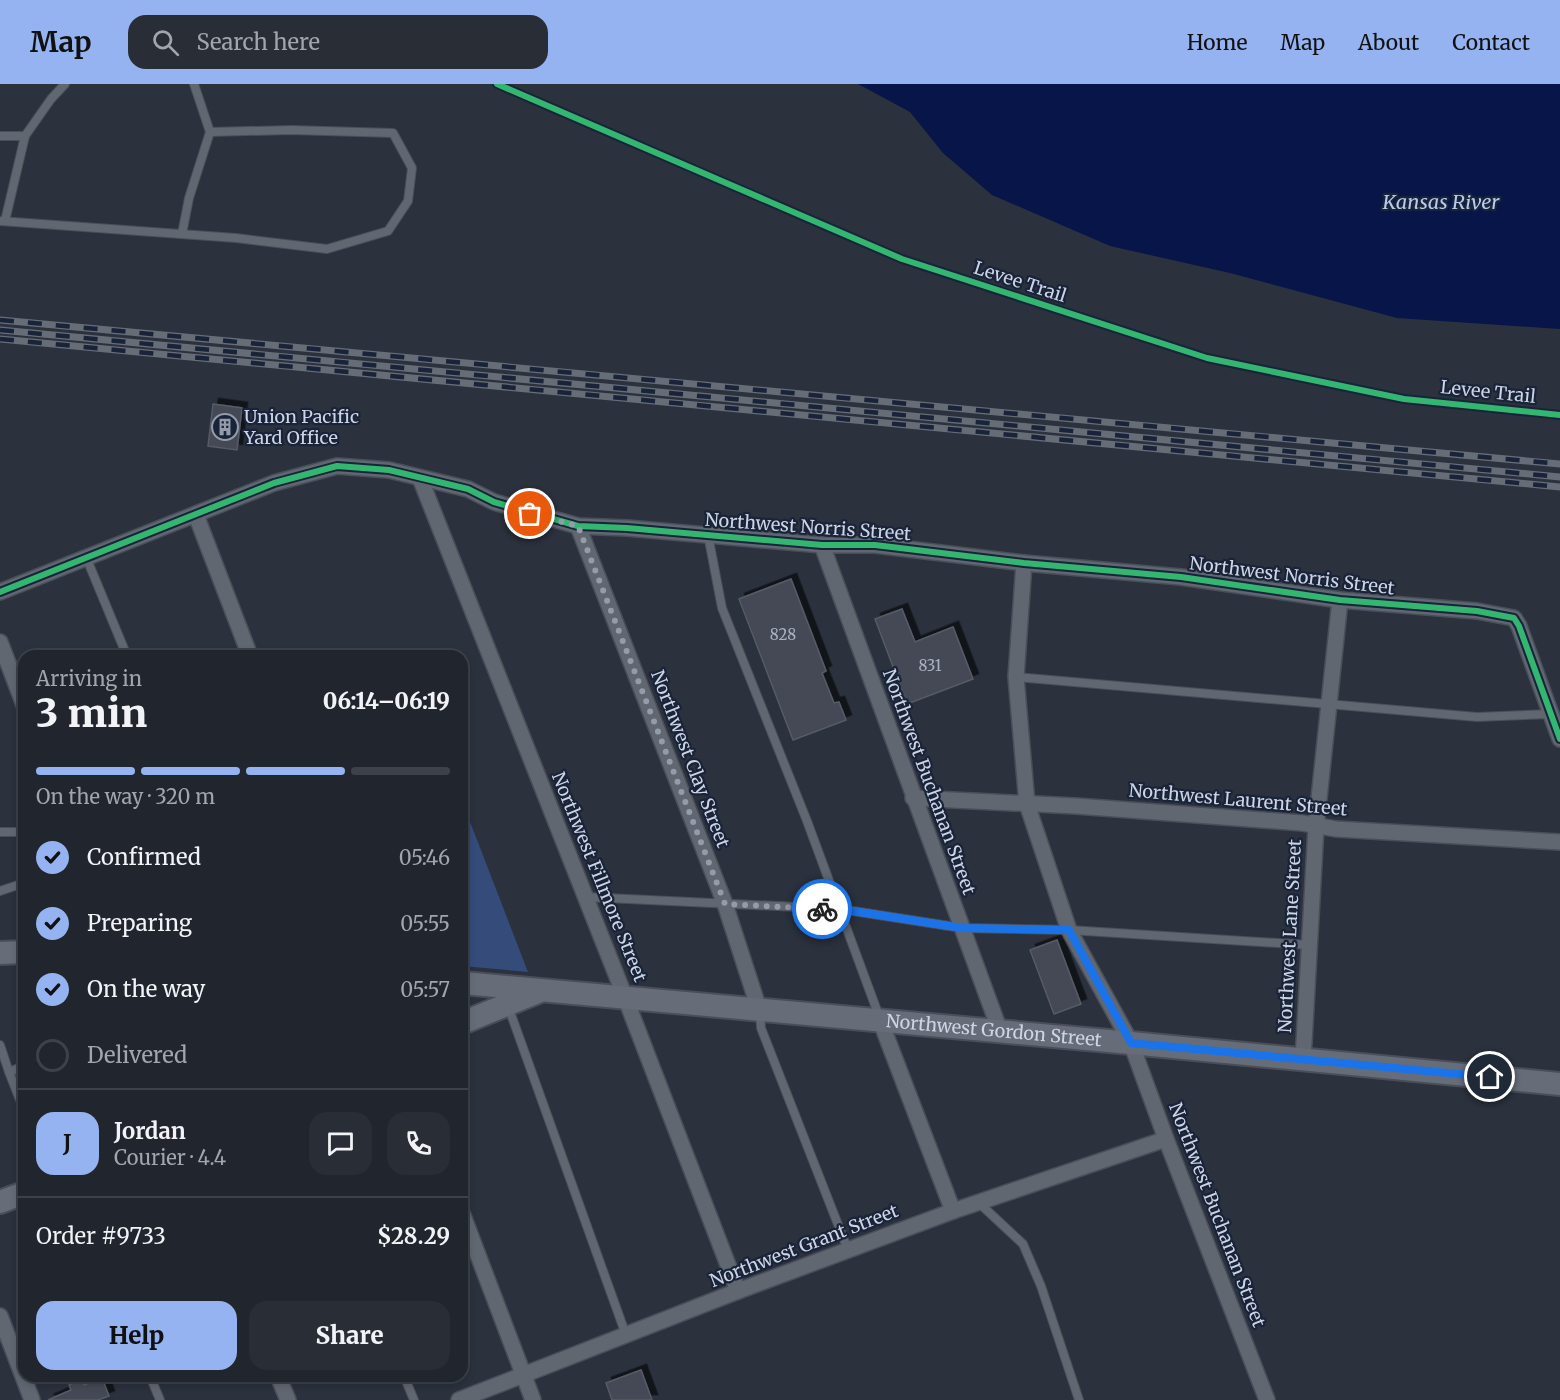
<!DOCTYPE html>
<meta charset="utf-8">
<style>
:root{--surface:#20252e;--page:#282d36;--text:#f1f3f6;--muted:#a2a5aa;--line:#3d424a;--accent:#95b2f1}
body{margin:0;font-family:Merriweather,serif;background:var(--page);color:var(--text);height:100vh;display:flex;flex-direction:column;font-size:22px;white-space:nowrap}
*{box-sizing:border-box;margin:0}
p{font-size:20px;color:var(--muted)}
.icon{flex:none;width:33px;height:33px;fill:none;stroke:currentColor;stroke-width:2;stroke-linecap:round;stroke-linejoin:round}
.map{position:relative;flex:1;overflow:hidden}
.details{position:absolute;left:18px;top:566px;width:450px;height:732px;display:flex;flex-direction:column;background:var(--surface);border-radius:18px;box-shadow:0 3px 9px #0003,0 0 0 2px var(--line)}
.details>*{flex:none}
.pin{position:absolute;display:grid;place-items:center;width:51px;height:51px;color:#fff;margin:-26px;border:3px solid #fff;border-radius:50%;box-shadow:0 2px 6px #0007}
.courier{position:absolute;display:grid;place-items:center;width:60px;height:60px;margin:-30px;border:4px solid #1a73e8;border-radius:50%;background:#fff;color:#222;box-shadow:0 2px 8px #0007}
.overview em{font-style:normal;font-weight:800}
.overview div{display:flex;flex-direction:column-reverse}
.overview{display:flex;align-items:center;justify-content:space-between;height:102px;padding:0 18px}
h1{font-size:39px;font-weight:800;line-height:45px}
.bar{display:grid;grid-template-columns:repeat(4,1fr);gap:9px 6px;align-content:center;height:72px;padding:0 18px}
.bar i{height:8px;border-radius:4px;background:var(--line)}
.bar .active{background:var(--accent)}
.bar p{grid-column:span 4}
.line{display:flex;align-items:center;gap:15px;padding:0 18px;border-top:2px solid var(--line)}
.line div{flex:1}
.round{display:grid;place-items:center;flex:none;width:63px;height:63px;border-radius:18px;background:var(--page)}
ol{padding:0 18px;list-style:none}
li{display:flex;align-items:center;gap:18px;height:66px}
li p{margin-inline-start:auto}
li .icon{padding:6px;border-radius:50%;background:var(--accent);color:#111;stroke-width:4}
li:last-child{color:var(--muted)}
li i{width:33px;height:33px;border:3px solid var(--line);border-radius:50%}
.action{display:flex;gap:12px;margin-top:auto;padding:12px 18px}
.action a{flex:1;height:69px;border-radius:18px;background:var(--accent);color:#111;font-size:24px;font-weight:800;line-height:69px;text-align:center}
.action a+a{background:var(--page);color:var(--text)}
header{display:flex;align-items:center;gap:36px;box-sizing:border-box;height:84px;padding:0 30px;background:var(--accent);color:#111}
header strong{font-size:28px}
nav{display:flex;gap:33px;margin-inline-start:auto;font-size:21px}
.search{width:420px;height:54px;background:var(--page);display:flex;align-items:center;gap:15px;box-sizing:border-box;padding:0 21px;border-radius:18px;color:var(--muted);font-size:22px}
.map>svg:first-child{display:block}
</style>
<header>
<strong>Map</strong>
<div class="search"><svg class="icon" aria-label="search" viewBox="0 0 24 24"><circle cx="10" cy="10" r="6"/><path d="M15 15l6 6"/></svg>Search here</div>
<nav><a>Home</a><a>Map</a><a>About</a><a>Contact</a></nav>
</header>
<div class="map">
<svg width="1560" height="1316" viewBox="0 0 1560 1316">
<defs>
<filter id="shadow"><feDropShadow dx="5.5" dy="-5.5" stdDeviation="0" flood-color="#0009"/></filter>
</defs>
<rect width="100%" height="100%" fill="#2b313d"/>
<!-- green -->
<polygon fill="#354b7a" points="462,717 528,888 462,882"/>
<!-- water -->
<polygon fill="#071549" points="858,0 1560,0 1560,245 1397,234 1230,189 1110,162 992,111 943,69 910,28"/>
<!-- building -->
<g fill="#444954" stroke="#565b66" stroke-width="1.5" filter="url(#shadow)">
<polygon points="213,320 242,324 237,366 208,362"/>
<polygon points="791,495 826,587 822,589 834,619 839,618 846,636 793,656 739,515"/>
<polygon points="902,525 915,558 953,543 973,595 907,620 875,535"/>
<polygon points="1057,856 1081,920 1054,930 1030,866"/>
<polygon points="641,1286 652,1316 612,1316 606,1299"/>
<polygon points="102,1294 109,1312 98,1316 48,1316 71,1306 69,1301 82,1296 84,1301"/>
</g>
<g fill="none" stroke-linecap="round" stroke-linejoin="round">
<defs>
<g id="lane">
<polyline points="194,0 210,48"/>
<polyline points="0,52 25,52"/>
<polyline points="0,137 236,154 327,165 388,147 408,117 412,84 393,49 291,46 210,48 189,114 182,150"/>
<polyline points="5,137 25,52 51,15 65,0"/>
<polyline points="708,451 722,524 807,737 879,932"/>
<polyline points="86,473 127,572"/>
<polyline points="1016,593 1477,633 1551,630"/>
<polyline points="0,748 24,748"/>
<polyline points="0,807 24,799"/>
<polyline points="586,813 840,825 962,844 1069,846 1310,861"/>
<polyline points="508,922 626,1251"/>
<polyline points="760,929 761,944 848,1166"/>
<polyline points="0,961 9,988"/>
<polyline points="24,982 9,988 24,1026"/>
<polyline points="979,1119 1023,1160 1041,1202 1079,1316"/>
<polyline points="150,1292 160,1316"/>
<polyline points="404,1292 414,1316"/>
</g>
<g id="street">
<polyline points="420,394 625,913 738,1207"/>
<polyline points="196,431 250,572"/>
<polyline points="578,442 725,820 759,925"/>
<polyline points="822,461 1000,947"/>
<polyline points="1024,479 1016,593 1027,720 1069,846 1131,959 1166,1055 1267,1316"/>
<polyline points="0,508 274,399 337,382 389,386 468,405 494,418 578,442 627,444 822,461 875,461 1024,479 1181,493 1340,516 1477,527 1514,534 1519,542 1560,655"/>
<polyline points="0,558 24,621"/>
<polyline points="913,714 1076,722 1302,739 1336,745 1560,758"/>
<polyline points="880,936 953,1127"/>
<polyline points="1303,976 1316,743 1340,516"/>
<polyline points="462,1129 533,1316"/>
<polyline points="0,1232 32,1316"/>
<polyline points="278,1292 288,1316"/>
<polyline points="459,1316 738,1207 953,1127 1166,1055"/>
</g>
<g id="secondary">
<polyline points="0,869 24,868"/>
<path id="s1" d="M462 899 1131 959 1560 1000"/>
<polyline points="462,939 538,908"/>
<polyline points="0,1118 24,1109"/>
</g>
</defs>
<!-- lane casing -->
<use href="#lane" stroke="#494e5a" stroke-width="10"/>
<!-- street casing -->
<use href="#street" stroke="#494e5a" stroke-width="18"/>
<!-- secondary casing -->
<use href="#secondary" stroke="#494e5a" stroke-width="26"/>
<!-- lane -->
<use href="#lane" stroke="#616771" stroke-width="8"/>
<!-- street -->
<use href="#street" stroke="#616771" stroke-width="15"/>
<!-- secondary -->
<use href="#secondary" stroke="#676d78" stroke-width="22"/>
<defs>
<g id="rail">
<polyline points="0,236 1560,380"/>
<polyline points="0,246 1560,393"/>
<polyline points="0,255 1560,403"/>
</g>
</defs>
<!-- rail casing -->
<use href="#rail" stroke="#676d77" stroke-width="7"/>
<!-- rail -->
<use href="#rail" stroke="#19243a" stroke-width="4.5" stroke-dasharray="14" stroke-linecap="butt"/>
<defs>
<g id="cycleway">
<polyline points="497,0 902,175 1207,274 1404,315 1560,331"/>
<polyline points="0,508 274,399 337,382 389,386 468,405 494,418 578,442 627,444 822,461 875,461 1024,479 1181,493 1340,516 1477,527 1514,534 1519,542 1560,655"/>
</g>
</defs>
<!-- cycleway casing -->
<use href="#cycleway" stroke="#19243a" stroke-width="10"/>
<!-- cycleway -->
<use href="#cycleway" stroke="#33b770" stroke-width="6"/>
</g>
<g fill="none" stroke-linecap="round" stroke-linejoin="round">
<!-- done -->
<polyline stroke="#949caa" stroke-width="6" stroke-dasharray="0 10.8" points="530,430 578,442 725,820 822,825"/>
<!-- route -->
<polyline stroke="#1a73e8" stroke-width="8" points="822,825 840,825 962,844 1069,846 1131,959 1490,993"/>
</g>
<!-- icons -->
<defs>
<symbol id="building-ring" viewBox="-11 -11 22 22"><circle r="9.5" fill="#19243a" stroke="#949caa" stroke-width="1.5"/><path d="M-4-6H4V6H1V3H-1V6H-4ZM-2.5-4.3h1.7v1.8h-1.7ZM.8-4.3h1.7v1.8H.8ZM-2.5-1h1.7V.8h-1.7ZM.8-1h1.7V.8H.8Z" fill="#949caa"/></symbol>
</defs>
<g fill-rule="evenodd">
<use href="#building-ring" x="210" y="328" width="30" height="30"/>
</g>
<g text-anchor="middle" stroke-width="4.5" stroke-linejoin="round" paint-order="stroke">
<!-- number labels -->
<g font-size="15" fill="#abb2c0">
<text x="783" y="556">828</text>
<text x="930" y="587">831</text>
</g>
<!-- street labels -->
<g font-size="18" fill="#cdd5e4" stroke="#19243a">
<text transform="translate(1020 198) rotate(18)" y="6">Levee Trail</text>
<text transform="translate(1488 308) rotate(6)" y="6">Levee Trail</text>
<text transform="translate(808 443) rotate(4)" y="6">Northwest Norris Street</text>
<text transform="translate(1292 492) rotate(7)" y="6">Northwest Norris Street</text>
<text transform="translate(690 675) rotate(69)" y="6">Northwest Clay Street</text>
<text transform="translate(929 698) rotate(70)" y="6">Northwest Buchanan Street</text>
<text transform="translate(1238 716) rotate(5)" y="6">Northwest Laurent Street</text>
<text transform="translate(599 793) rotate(68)" y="6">Northwest Fillmore Street</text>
<text transform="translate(1290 852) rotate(-87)" y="6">Northwest Lane Street</text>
<text dy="6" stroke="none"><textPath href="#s1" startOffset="534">Northwest Gordon Street</textPath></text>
<text transform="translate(1217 1131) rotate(69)" y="6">Northwest Buchanan Street</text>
<text transform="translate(804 1162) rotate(-21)" y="6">Northwest Grant Street</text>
</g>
<!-- poi labels -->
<g font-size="18" fill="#cdd5e4" stroke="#19243a" text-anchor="start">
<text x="244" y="339">Union Pacific<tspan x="244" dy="21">Yard Office</tspan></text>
</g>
<!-- water labels -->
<g font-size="20" font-style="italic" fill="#b8caee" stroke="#19243a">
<text x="1441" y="125">Kansas River</text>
</g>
</g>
</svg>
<div class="pin" style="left:530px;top:430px;background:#ea580c"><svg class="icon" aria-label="bag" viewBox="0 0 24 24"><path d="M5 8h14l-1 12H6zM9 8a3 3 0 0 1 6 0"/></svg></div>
<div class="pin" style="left:1490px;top:993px;background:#1f2937"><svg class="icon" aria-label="home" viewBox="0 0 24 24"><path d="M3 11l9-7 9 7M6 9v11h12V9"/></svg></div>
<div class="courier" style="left:822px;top:825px"><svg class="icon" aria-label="bike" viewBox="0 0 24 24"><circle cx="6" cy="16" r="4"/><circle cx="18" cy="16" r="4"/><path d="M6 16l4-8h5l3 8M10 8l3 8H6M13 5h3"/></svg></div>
<section class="details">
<div class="overview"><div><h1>3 min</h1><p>Arriving in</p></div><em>06:14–06:19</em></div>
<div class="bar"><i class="active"></i><i class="active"></i><i class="active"></i><i></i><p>On the way · 320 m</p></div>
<ol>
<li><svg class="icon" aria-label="check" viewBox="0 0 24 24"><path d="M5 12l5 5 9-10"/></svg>Confirmed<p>05:46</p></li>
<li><svg class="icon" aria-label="check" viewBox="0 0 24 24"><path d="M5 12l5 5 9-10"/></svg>Preparing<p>05:55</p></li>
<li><svg class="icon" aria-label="check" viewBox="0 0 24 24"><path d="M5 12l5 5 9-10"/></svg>On the way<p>05:57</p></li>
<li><i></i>Delivered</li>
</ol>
<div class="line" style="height:108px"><b class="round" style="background:var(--accent);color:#111">J</b><div><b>Jordan</b><p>Courier · 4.4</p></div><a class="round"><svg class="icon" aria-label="chat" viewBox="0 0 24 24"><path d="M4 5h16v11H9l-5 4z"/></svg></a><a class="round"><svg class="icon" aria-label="phone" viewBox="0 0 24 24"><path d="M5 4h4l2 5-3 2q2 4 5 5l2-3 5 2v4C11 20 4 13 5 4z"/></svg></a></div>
<div class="line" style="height:78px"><div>Order #9733</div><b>$28.29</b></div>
<div class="action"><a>Help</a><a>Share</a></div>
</section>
</div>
